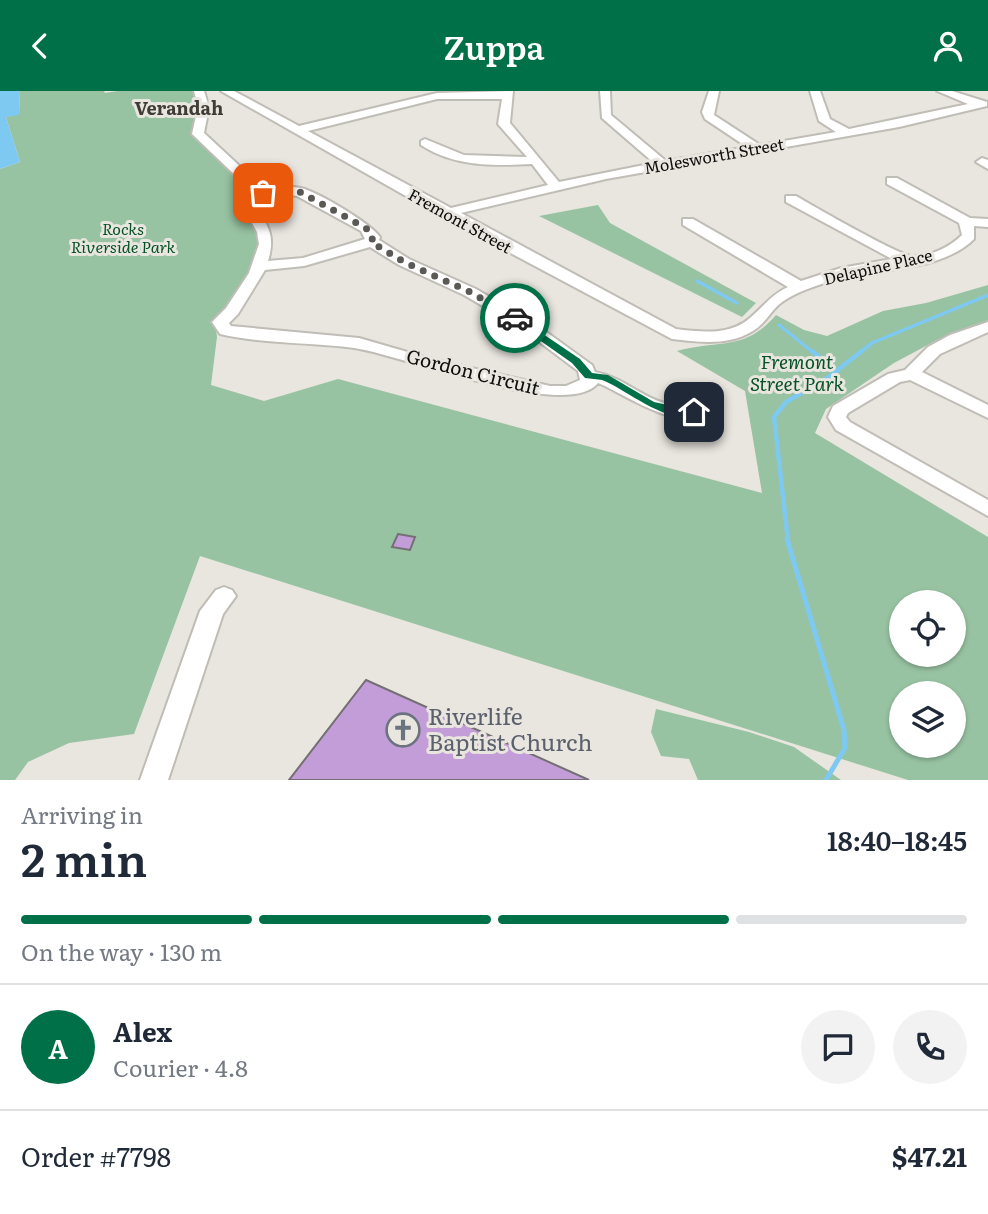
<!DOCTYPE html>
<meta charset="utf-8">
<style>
:root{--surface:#fff;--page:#f2f2f3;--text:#1f2937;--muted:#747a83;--line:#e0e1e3;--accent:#007049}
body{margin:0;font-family:Literata,serif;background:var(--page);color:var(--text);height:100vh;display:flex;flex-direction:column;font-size:26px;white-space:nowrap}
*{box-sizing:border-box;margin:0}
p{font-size:23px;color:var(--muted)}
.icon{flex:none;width:38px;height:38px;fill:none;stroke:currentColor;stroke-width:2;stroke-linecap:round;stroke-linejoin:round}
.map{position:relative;height:689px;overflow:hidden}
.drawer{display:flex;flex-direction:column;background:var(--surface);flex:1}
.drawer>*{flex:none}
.buttons{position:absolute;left:889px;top:499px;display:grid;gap:14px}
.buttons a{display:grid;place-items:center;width:77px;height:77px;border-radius:50%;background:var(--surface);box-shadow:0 2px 5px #0004;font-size:35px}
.pin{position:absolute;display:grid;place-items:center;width:60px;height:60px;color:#fff;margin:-30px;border-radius:14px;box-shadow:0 4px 10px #0006}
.courier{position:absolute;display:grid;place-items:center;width:70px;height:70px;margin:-35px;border:5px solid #007049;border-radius:50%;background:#fff;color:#222;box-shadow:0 2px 9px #0007}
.summary em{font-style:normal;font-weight:600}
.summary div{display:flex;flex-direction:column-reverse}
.summary{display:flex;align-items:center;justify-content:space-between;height:119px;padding:0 21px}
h1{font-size:46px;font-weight:600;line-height:52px}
.bar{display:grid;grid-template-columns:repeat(4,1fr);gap:10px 7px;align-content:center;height:84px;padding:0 21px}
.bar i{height:9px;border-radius:5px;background:var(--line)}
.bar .active{background:var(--accent)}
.bar p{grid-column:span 4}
.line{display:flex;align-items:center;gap:18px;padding:0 21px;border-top:2px solid var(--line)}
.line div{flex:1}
.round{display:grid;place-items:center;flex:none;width:74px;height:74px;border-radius:37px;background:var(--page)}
header{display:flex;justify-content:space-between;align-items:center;height:91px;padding:0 21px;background:var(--accent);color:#fff;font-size:32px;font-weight:600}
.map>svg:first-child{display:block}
</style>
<header><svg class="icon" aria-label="back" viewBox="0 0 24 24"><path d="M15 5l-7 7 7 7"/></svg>Zuppa<svg class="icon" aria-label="person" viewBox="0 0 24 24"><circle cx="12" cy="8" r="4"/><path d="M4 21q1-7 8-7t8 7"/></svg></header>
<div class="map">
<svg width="988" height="689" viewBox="0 0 988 689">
<rect width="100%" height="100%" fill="#e9e5df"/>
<!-- green -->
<g fill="#98c3a2" fill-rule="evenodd">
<path d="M20 0H104L105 2 118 0H195L199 5 197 48 236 85 240 105 258 141 260 157 250 180 215 230 217 246 211 294 264 310 338 288 762 402 745 300 677 260C719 248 744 261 776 224L804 239 827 245 883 220 926 212 988 194V231L939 248 894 272 826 318 815 342 988 446V689H908L200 465 134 643 69 652 28 671 15 689H0V78L20 71 6 26 19 23ZM901 511H954V564H901ZM901 602H954V654H901Z"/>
<polygon points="598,114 610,132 756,212 742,226 539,125"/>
<polygon points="656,618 749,641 794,656 841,689 698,689 689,668 661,665 651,641"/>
</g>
<!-- water -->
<polygon fill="#7ec9f1" points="0,0 20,0 19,24 6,26 20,71 0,78"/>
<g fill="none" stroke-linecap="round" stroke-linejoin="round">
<!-- stream-far2 -->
<g stroke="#7ec9f1" stroke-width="3.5">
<polyline points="697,190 737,212"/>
<polyline points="779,234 814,262"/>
<polyline points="859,262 872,252 988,204"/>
</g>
<!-- stream-far1 -->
<g stroke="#7ec9f1" stroke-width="4.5">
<polyline points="812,260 837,280"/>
<polyline points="788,450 774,326 786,311 826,288 862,260"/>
</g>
<!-- stream -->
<polyline stroke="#7ec9f1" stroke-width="5" points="787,448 844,639 845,657 826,689"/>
</g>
<!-- building -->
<g fill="#c39dd8" stroke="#736f74" stroke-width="2">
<polygon points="398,443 415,446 410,459 392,456"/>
<polygon points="366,589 589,689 289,689"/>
</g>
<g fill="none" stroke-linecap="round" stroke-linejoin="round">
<defs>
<g id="minor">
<path d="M194 0H204L209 16 204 42 246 81 251 99C268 97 284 94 301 97 318 101 370 132 380 146L379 149 409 168 476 198 534 232 592 274 595 281C621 286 638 303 661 311 674 315 695 311 703 321 683 344 619 300 598 292 567 331 400 263 354 257 310 251 263 253 220 243L212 231 226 217 249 182 259 153 257 141 239 108 236 85 192 43 198 16ZM281 103 297 105 361 140 365 148 303 167 268 170C277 141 265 132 252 107ZM370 156 399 174 464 204 522 238 578 280 580 289 566 295H550L428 267 359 247 231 235 229 232 238 223 265 179 304 175Z"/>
<path d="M221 0H234L299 35 437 2 513 0 510 32 559 91 654 72 602 27 600 0H610L611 24 666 70 747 56 705 28 702 21 709 0H719L714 24 760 54 836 41 819 30 810 0H820L830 28 849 38 968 13 937 0H952L987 11V15L899 36 606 88 461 122 676 238C702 241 729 245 750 227 764 215 771 204 788 196L683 134V128H693L801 190 841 177 892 168 786 111V105H796C813 115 900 165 912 165 930 166 950 156 962 144L959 132 887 93V87H897L970 127 988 128V136L974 135V148C938 183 877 175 831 190 815 195 796 201 782 211 770 220 765 234 751 241 728 255 698 251 672 248L441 125ZM437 8H502L498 33 527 66 464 64 425 48 421 50V54C455 76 493 75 532 73L548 94 451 117 308 40Z"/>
<polygon points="982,67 988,69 988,78 976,71"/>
<polygon points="988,231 988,241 940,263 922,281 988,314 988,327 910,289 900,291 848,322 846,326 850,331 988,409 988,425 836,339 828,326 833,315 888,283 905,279 928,256 950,244"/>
<polygon points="224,496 232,499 236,505 223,523 168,689 140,689 200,520 216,499"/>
</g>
</defs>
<!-- minor casing -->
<use href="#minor" stroke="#c0bcb6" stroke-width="4"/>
<!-- minor -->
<use href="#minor" fill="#fff" fill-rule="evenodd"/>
</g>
<!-- route -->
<path fill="#007049" d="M515 224 580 268 592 282 608 284 654 311 700 321C673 340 625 297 602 289 597 288 591 288 585 287L572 272 511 229 510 227Z"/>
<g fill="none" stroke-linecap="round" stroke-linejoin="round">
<!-- done -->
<polyline stroke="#5b5956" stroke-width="7" stroke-dasharray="0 12.6" points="263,102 281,99 300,101 366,137 373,146 371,151 404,171 470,201 515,227"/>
</g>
<!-- icons -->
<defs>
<symbol id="church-ring" viewBox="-11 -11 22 22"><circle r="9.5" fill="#e9e5df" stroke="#6b7280" stroke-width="1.5"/><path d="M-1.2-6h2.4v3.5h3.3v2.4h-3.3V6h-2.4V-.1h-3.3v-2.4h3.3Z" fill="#6b7280"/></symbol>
</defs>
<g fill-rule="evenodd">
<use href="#church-ring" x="384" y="620" width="38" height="38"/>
</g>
<g text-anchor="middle" stroke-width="6" stroke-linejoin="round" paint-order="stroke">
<!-- far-street labels -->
<g font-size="16" fill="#0f0e0c" stroke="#e9e5df">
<text transform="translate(714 65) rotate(-10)" y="6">Molesworth Street</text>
<text transform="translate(460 130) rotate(29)" y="6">Fremont Street</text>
<text transform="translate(878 176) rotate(-13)" y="6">Delapine Place</text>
</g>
<!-- far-park labels -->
<g font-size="16" font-style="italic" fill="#055227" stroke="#e9e5df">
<text x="123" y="144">Rocks<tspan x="123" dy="18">Riverside Park</tspan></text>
</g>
<!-- far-neighbourhood labels -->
<g font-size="18" font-weight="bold" fill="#3f3c37" stroke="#e9e5df">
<text x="179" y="24">Verandah</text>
</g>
<!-- park labels -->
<g font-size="19" font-style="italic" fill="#055227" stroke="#e9e5df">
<text x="797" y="278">Fremont<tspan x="797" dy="22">Street Park</tspan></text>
</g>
<!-- street labels -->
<g font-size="19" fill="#0f0e0c" stroke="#e9e5df">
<text transform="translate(473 281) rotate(14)" y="7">Gordon Circuit</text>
</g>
<!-- near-worship labels -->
<g font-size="23" fill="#5b616d" stroke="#e9e5df" text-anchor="start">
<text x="428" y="634">Riverlife<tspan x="428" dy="26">Baptist Church</tspan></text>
</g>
</g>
</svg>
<div class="buttons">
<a><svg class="icon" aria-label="locate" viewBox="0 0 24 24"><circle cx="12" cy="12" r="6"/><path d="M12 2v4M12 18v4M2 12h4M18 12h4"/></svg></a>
<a><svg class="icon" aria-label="layers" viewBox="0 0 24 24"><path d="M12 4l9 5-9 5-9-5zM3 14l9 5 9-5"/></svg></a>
</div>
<div class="pin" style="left:263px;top:102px;background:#ea580c"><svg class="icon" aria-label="bag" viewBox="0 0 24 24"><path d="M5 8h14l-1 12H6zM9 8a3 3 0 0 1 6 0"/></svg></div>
<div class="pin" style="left:694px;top:321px;background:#1f2937"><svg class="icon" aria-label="home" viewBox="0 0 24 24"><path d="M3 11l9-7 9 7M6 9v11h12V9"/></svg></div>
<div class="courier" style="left:515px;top:227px"><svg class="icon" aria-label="car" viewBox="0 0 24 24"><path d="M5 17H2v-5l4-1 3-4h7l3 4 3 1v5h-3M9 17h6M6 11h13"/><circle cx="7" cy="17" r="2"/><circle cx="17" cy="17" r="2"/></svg></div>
</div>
<section class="drawer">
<div class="summary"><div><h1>2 min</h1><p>Arriving in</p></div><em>18:40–18:45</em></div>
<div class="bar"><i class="active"></i><i class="active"></i><i class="active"></i><i></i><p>On the way · 130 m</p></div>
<div class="line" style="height:126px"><b class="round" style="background:var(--accent);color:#fff">A</b><div><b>Alex</b><p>Courier · 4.8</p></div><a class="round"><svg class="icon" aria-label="chat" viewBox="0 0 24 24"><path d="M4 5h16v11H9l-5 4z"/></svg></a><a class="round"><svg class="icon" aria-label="phone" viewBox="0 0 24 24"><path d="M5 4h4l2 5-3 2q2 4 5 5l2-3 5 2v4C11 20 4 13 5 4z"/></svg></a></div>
<div class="line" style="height:91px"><div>Order #7798</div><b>$47.21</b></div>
</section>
